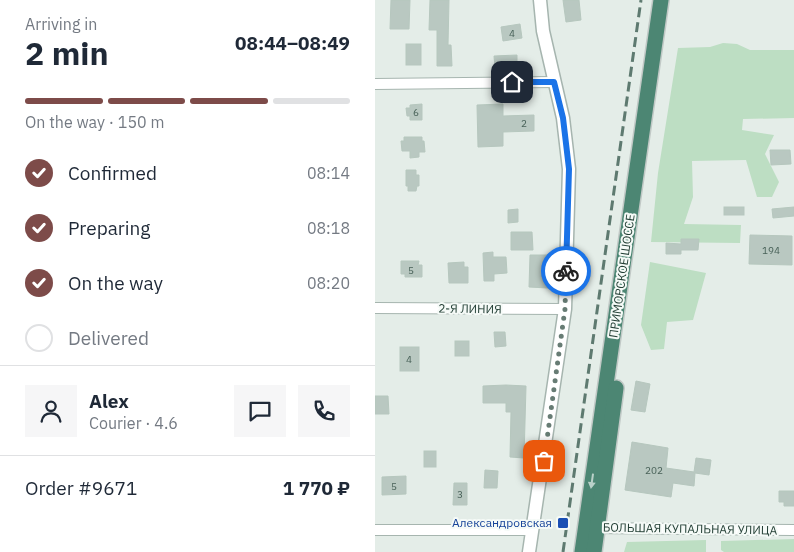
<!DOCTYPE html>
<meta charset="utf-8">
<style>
:root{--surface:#fff;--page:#f6f6f7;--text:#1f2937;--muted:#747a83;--line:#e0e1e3;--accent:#7d4b49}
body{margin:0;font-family:"IBM Plex Sans",sans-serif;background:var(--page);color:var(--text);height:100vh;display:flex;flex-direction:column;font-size:19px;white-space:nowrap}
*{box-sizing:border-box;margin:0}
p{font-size:16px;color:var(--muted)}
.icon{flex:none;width:28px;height:28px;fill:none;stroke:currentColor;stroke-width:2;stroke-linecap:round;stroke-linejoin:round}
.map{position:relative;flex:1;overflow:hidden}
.side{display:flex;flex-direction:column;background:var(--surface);width:375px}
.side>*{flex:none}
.pin{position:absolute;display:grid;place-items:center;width:42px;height:42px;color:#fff;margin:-21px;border-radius:10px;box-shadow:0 2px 8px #0006}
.courier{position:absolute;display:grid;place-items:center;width:50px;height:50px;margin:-25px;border:4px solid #1a73e8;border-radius:50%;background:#fff;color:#222;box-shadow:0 1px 6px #0007}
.summary em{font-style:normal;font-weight:800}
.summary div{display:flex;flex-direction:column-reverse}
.summary{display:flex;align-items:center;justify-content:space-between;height:85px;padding:0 25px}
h1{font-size:32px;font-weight:800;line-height:38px}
.bar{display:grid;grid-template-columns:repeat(4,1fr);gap:8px 5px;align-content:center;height:60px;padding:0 25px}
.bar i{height:6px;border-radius:4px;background:var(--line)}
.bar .active{background:var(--accent)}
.bar p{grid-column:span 4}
.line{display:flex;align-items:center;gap:12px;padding:0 25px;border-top:1px solid var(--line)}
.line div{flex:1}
.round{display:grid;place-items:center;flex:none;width:52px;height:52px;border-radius:0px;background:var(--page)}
ol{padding:0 25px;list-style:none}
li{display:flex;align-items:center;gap:15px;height:55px}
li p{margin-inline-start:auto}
li .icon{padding:5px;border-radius:50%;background:var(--accent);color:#fff;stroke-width:4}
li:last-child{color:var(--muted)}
li i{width:28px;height:28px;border:2px solid var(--line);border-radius:50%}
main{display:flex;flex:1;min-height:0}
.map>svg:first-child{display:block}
</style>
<main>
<section class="side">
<div class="summary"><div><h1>2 min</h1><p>Arriving in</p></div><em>08:44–08:49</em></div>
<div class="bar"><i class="active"></i><i class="active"></i><i class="active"></i><i></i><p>On the way · 150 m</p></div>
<ol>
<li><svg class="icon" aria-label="check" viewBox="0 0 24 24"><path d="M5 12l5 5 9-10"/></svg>Confirmed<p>08:14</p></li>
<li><svg class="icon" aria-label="check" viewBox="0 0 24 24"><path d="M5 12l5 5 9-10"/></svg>Preparing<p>08:18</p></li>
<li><svg class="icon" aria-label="check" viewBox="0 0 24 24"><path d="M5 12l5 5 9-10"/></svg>On the way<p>08:20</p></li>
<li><i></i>Delivered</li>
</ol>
<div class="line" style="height:90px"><a class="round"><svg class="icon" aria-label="person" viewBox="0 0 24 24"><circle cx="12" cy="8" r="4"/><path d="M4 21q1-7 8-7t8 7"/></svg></a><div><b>Alex</b><p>Courier · 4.6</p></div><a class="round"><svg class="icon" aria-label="chat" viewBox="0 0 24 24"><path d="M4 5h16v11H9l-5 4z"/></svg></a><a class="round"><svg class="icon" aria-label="phone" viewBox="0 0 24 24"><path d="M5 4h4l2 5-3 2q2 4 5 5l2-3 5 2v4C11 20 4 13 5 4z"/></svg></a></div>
<div class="line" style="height:65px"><div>Order #9671</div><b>1 770 ₽</b></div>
</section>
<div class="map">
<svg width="419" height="552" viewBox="0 0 419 552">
<rect width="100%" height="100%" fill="#e4ede8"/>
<!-- green -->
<g fill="#bddec3">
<polygon points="348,43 362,44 375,50 419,50 419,118 368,119 367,130 399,135 390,154 404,182 397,197 382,197 371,160 317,161 318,197 309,224 366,225 365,243 276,242 283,173 303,48 335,47"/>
<polygon points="275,262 331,273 318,320 292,322 289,349 276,350 266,325"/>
<polygon points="419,539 419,552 349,552 346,550 346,541"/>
<polygon points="331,540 331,552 249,552 252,542"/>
</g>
<!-- building -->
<g fill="#b9c8c1" stroke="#b6c7be">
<polygon points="16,0 35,0 34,29 15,29"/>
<polygon points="55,0 74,0 73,45 76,45 77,66 62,66 62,30 54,30"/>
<polygon points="188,0 204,0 206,20 191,22"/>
<polygon points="145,24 147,38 128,41 126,27"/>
<rect x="31" y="44" width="15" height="21"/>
<polygon points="142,55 142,66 120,67 119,56"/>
<polygon points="47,104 47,120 35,120 35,116 32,116 31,108 35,108 35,105"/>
<polygon points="128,104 128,116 159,115 159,131 128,132 128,146 103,147 102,105"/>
<polygon points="29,137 47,137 47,141 49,141 50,152 44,152 44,157 35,158 35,151 27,151 26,141 29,141"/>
<polygon points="395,150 415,150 416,164 396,165"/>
<polygon points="31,170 41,170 41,175 44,175 44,186 42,186 41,191 33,191 33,186 31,186"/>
<rect x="349" y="207" width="20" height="8"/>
<polygon points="419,207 419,216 398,218 397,209"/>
<polygon points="143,209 143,222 133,223 133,210"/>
<polygon points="136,232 157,232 158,250 136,250"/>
<polygon points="375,235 417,236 417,265 374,264"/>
<polygon points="306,239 324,239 323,250 306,250 306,254 291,254 291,243 306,244"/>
<polygon points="118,252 118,257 131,257 132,273 119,274 119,281 109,281 108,253"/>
<polygon points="155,255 174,255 173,288 154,287"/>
<polygon points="26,261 44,261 43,265 47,265 47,277 30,277 30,274 26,274"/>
<polygon points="89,262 89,267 93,267 93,283 74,283 73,263"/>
<polygon points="119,332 130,332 131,346 120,347"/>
<rect x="80" y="341" width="14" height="15"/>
<rect x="25" y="347" width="19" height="24"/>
<polygon points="261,381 275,384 270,412 256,410"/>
<polygon points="131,385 151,386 149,458 135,457 136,412 131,412 131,403 108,403 108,386"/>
<polygon points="0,396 13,396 14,414 0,414"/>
<polygon points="257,442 293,448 291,468 319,472 321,458 336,460 334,475 320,473 319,486 298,483 296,497 250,490"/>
<rect x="49" y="451" width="12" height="16"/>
<polygon points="110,470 123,471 122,488 109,488"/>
<polygon points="31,476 31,494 7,495 7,477"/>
<polygon points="79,483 92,483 92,505 78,505"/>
<polygon points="404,491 419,491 419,506 409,506 409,502 404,502"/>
</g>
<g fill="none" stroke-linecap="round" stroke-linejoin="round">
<defs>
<g id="minor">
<polyline points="0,84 179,82"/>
<polyline points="0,308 190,309"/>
<polyline points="216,528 419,530"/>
<polyline points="0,530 158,530"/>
</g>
<polyline id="tertiary" points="154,552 190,309 194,169 188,118 168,31 165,0"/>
<g id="trunk">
<polyline points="207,552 286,0"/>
<polyline points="219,552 241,388"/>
</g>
</defs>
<!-- minor casing -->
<use href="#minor" stroke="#a6b5af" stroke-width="12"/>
<!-- tertiary casing -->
<use href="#tertiary" stroke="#a6b5af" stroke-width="15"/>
<!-- trunk casing -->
<use href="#trunk" stroke="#c1c9c6" stroke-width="18"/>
<!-- minor -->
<use href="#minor" stroke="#fff" stroke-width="10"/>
<!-- tertiary -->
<use href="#tertiary" stroke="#fff" stroke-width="12"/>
<!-- trunk -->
<use href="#trunk" stroke="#4c8673" stroke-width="15"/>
<!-- rail -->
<polyline stroke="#5e7a70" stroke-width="3" stroke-dasharray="10 5" stroke-linecap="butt" points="188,552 266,0"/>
</g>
<!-- one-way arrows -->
<defs><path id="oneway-solid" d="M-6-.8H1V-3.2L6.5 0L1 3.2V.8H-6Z" transform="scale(1.25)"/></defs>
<use fill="#bad1c9" href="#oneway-solid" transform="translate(217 481) rotate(98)"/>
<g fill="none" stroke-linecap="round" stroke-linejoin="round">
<!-- done -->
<polyline stroke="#677c74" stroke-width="5" stroke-dasharray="0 9" points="169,461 190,309 191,271"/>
<!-- route -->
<polyline stroke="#1a73e8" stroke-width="6" points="137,82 179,82 188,118 194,169 191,271"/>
</g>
<!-- markers -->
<rect fill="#1a4fb4" stroke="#f5faf7" stroke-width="2" x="182" y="517" width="12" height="12" rx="2.5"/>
<g text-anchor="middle" stroke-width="4" stroke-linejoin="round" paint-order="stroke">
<!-- number labels -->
<g font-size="10" fill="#486158">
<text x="137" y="37">4</text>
<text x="41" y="116">6</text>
<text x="149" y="127">2</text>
<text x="396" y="254">194</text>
<text x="36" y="274">5</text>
<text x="34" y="363">4</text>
<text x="279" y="474">202</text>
<text x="19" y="490">5</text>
<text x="85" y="498">3</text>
</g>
<!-- street labels -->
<g font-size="12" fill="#233f35" stroke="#f5faf7">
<text transform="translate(247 276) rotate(-82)" y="4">ПРИМОРСКОЕ ШОССЕ</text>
<text transform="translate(95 309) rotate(1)" y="4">2-Я ЛИНИЯ</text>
<text transform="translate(315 529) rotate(1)" y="4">БОЛЬШАЯ КУПАЛЬНАЯ УЛИЦА</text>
</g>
<!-- transit labels -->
<g font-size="12" fill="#164399" stroke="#f5faf7" text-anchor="end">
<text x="177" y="527">Александровская</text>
</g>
</g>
</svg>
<div class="pin" style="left:169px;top:461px;background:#ea580c"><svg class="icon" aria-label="bag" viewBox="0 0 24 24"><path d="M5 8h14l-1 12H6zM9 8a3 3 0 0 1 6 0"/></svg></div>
<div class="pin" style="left:137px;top:82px;background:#1f2937"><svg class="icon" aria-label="home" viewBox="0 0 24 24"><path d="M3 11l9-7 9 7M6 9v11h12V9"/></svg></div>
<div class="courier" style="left:191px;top:271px"><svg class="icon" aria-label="bike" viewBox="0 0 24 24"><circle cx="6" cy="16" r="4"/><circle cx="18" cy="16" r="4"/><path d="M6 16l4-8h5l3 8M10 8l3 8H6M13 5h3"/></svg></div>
</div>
</main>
